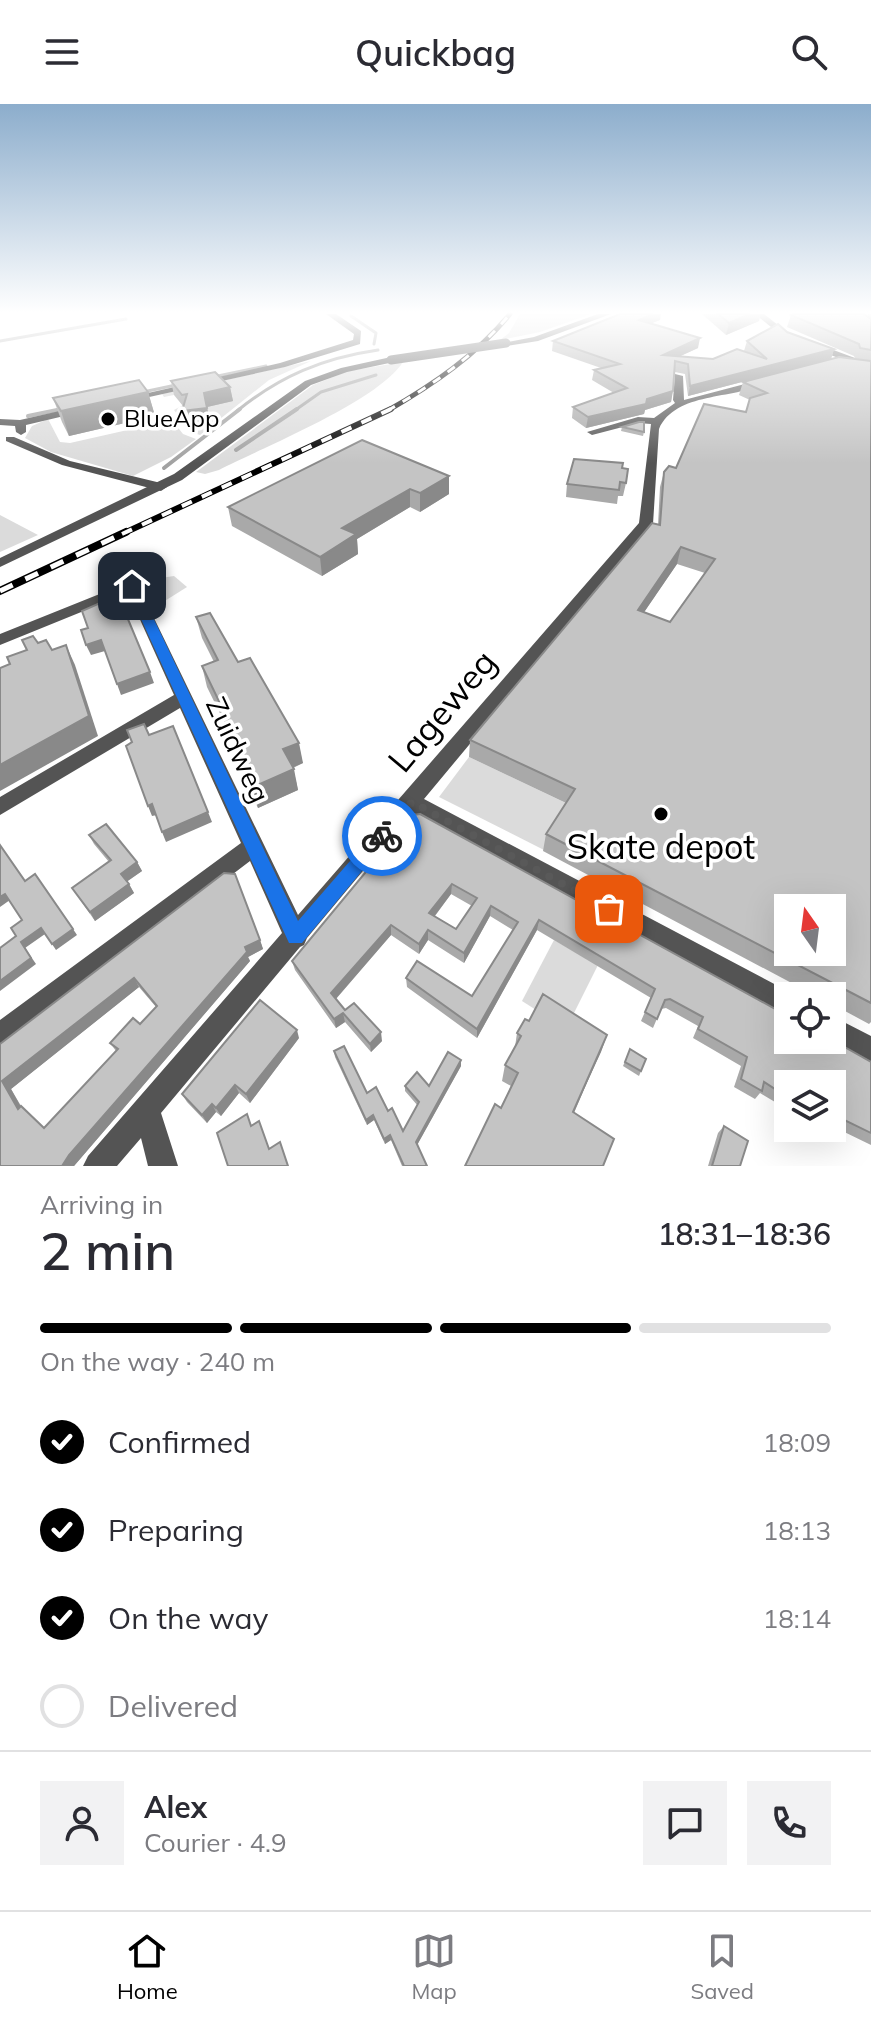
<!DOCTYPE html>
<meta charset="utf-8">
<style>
:root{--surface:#fff;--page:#f2f2f3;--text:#2b2b33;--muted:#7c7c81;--line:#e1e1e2;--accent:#000}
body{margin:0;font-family:Mulish,sans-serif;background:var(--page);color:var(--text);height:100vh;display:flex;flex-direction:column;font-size:30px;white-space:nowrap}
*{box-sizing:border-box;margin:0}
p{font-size:26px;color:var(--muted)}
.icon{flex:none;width:44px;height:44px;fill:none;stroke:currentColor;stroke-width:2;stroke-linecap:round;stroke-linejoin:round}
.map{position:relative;height:1062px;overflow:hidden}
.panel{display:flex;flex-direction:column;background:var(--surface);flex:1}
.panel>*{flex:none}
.needle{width:52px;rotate:346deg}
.controls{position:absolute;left:774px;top:790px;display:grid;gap:16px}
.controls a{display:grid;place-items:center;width:72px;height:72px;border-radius:0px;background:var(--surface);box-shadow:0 8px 32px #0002;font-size:40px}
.pin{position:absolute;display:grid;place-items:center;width:68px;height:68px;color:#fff;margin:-34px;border-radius:16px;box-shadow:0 4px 12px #0006}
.courier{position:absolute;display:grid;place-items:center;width:80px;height:80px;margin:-40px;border:6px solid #1a73e8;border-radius:50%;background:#fff;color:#222;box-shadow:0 2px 10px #0007}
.overview em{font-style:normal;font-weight:600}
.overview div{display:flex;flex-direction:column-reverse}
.overview{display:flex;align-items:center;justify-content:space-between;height:136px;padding:0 40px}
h1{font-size:52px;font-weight:600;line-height:60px}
.bar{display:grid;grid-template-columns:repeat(4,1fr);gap:12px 8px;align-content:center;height:96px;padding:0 40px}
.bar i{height:10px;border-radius:6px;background:var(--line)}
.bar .active{background:var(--accent)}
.bar p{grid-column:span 4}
.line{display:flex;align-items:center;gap:20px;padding:0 40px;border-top:2px solid var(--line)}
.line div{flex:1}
.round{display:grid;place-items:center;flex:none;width:84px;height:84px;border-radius:0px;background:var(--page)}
ol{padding:0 40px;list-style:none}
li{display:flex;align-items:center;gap:24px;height:88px}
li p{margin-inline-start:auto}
li .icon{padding:8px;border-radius:50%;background:var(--accent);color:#fff;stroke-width:4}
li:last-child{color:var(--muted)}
li i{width:44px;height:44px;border:4px solid var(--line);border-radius:50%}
header{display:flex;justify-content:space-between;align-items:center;height:104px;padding:0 40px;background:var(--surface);font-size:36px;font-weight:600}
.tabs{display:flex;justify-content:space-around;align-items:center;height:112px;border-top:2px solid var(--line);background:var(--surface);font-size:22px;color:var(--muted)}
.tabs a{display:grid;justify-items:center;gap:4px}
.tabs .active{color:var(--accent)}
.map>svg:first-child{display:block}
</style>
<header><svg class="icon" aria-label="menu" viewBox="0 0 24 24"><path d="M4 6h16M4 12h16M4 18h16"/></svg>Quickbag<svg class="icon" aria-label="search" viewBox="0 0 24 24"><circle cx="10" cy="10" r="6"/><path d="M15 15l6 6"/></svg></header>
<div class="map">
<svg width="871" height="1062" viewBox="0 0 871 1062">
<rect width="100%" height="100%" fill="#fff"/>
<!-- green -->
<g fill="#dbdbdb">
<polygon points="520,210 591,210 540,228 500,236 509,229"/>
<polygon points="311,257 269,276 200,331 191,328 174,306 218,282 164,293 162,290"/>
<path d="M403 258C378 297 264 343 219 366L205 370 196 368 313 281 348 267Z"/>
<polygon points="48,315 60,338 70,339 172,316 183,330 196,335 171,353 133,372 51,348 25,334 32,322"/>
<polygon points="0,411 38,431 0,448"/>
<polygon points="174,472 187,483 160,500 152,497 141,477"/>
<polygon points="469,653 570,701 544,746 439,693"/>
<polygon points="554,836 598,861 566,925 522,897"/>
</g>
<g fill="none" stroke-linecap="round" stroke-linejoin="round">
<!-- stream-far1 -->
<g stroke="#a2a2a2" stroke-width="3">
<polyline points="351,212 376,229 374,240"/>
<polyline points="0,237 126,215"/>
<polyline points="213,273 266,262"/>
<polyline points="143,288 176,281"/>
<polyline points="54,307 62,305"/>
<path d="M237 307C280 272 323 254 378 246"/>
<polyline points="294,307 321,288 376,271"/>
</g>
<!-- stream -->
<g stroke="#a2a2a2" stroke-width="4">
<polyline points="28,312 62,305"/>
<polyline points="236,346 297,305"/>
<polyline points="164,364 240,305"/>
</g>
<!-- minor -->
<g fill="#545454" fill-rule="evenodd">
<polygon points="326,210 336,210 361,227 360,240 285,263 131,297 126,294 280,259 353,236 354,230"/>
<polygon points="755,210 764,210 793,233 786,235"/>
<polygon points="812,238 871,260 871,266 809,243 808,241"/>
<path d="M675 270 683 272 684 296 760 276 765 279C735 296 676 287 659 325L653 420 424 695 797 892H788V914L412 708 307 834 304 841 300 843 161 1009 178 1062H148L141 1034 117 1062H83L88 1052 282 829 250 757 9 941 0 945V916L241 739 180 604 0 711V693L174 591 128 489 0 541V530L127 479H137L298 811 639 419 651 320 638 319 592 331 587 328 638 313 654 314 675 299 673 296Z"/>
<polygon points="77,303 81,304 81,308 26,321 26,328 21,331 16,328 15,322 0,321 0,315 20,316"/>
<polygon points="6,333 14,333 70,357 165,380 167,383 161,387 62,361 6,337"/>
<polygon points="832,912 871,932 871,959 826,936 832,936"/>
</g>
<!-- tertiary -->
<g fill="#545454" fill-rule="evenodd">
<polygon points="598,210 611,210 538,237 506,242 502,239 534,233"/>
<polygon points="391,253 394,254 394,258 347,268 311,281 182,376 0,463 0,454 174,370 305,277 341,264"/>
</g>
<defs>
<path id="rail-far2" d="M387 307C434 280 475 252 510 210"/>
<polyline id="rail-far1" points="122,430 391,305"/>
<polyline id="rail" points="0,487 126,428"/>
</defs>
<!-- rail-far2 casing -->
<use href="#rail-far2" stroke="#000" stroke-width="5"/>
<!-- rail-far1 casing -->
<use href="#rail-far1" stroke="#000" stroke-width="6"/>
<!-- rail casing -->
<use href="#rail" stroke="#000" stroke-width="8"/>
<!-- rail-far2 -->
<use href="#rail-far2" stroke="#fff" stroke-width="3" stroke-dasharray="9" stroke-linecap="butt"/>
<!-- rail-far1 -->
<use href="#rail-far1" stroke="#fff" stroke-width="4" stroke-dasharray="11" stroke-linecap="butt"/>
<!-- rail -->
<use href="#rail" stroke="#fff" stroke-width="5" stroke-dasharray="14" stroke-linecap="butt"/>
<!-- tertiary-bridge -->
<polyline stroke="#545454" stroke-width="9" points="391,256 506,239"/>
</g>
<!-- wall -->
<g fill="#a9a9a9" fill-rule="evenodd">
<polygon points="702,210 760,210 759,217 726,231"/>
<path d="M868 210H871V918L869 920 832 900V892H816L543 747 546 730 566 699 469 653 470 636 658 421 660 383 664 368 676 364 746 308 750 296 739 291 743 278 855 255 854 252 787 223 791 211 868 212ZM677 460 705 469 670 518 644 508Z"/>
<polygon points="660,216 651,219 698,244 680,252 713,255 744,247 747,237 787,228 834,245 831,255 688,292 685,270 675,268 671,298 645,306 644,310 586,324 572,314 573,303 614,289 592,276 594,266 601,264 552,247 553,237"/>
<polygon points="171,277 230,283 233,297 207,303 210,319 185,322 183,302 174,291"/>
<polygon points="148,288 155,312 69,332 62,318 53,294"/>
<polygon points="622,323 644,328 643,332 621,327"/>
<polygon points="622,364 626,379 623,392 618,392 617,400 566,393 567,380"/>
<polygon points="449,372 449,390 420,408 410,403 357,435 358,450 322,472 232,422 228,403"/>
<polygon points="196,513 238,558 303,659 293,664 298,686 258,704 243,673 237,652 240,650 207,583 202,562 214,558 202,534"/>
<path d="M413 711 871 958V1041L832 1022V980H788V1024H805L804 1026 796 1033 775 1020 780 1001 760 989 755 995 734 983 741 962 693 934 698 922 666 904 661 905 653 924 641 917 651 894 537 826 477 934 407 883 406 874 472 892 513 826 490 812 464 859 428 836 419 850 391 831 336 895 345 906 382 937 371 948 345 918 336 924 295 866 292 857ZM451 790 472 802 456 825 435 812Z"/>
<polygon points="89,731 137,758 142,767 127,777 134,789 95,817 72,784 109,758 94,740"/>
<path d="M224 769 260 836 263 845 248 853 250 857 74 1062H0V940ZM139 883 156 903 140 920 110 939 116 947 44 1024 21 1002 11 985Z"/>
<polygon points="529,917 607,931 574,1009 501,1004 511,982 502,977 505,961 515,943 517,929"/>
<polygon points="299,934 250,999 239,989 221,1012 216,1008 207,1019 187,998 182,990"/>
<polygon points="630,945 646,955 639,972 623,962"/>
<polygon points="334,947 367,989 388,1007 403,1027 418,1002 405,987 405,982 429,982 461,956 461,962 417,1041 427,1062 402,1062 391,1036 385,1040 374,1016 367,1021 335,953"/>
<polygon points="724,1022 740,1062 708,1062 718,1029"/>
</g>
<!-- shaded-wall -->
<g fill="#898989">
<polygon points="653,210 661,210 660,216 637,225 639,216"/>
<polygon points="750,210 760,210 759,217 726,231 729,219"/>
<polygon points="700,234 698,244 661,261 663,251"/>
<polygon points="834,245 831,255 688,292 690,282"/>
<polygon points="230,283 233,297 207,303 210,319 185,322 182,307 204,289"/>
<polygon points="673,287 671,298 645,306 644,310 586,324 588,313"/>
<polygon points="148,288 155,312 69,332 61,307"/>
<polygon points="449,372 449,390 420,408 420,389"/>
<polygon points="410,385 410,403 357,435 358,450 322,472 320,453 342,424"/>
<polygon points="681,443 677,460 634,523 638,506"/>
<polygon points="101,536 105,547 91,551 86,541"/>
<polygon points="66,541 75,561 98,632 0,687 0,661"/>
<polygon points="150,568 154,579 121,591 117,580"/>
<polygon points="299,639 303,659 287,666 283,645"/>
<polygon points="294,665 298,686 258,704 253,683"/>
<polygon points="152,700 157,711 152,712 148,702"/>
<polygon points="208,708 212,718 166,738 162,728"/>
<polygon points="137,758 142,767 125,779 121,770"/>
<polygon points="129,780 134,789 95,817 90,808"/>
<polygon points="452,780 451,790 430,818 429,809"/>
<polygon points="5,790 10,796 0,803 0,793"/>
<polygon points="491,802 490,812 464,859 464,849"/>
<polygon points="539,816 537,826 477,934 477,925"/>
<polygon points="391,821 391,831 333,898 331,889"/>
<polygon points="41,824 45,830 25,844 36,860 0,887 0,877 21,838"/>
<polygon points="73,825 77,831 56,846 52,840"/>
<polygon points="428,826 428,836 419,850 419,840"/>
<polygon points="260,836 263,845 248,853 250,857 74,1062 62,1062 69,1051 245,843"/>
<polygon points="134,874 139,883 11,985 26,1012 18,1005 2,977"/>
<polygon points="343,909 345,918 336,924 334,915"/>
<polygon points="297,926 299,934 250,999 246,990"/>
<polygon points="381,928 382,937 371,948 370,940"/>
<polygon points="607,931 601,948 567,1022 573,1008"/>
<polygon points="461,956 461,962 416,1043 416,1038"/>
<polygon points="235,981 239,989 221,1012 216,1004"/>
<polygon points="212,1000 216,1008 207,1019 202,1011"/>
<polygon points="373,1011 374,1016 367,1021 366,1016"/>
<polygon points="390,1031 391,1036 385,1040 384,1035"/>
</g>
<!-- building -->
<g fill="#c4c4c4" stroke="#898989" stroke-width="2" fill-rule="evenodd">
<polygon points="620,210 653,210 639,216 700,234 663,251 713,255 737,245 767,255 747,237 778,220 787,228 834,245 690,282 688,260 675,257 673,287 647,295 646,300 588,313 573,303 627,284 594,266 620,260 553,237"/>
<polygon points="718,210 750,210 729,219"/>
<polygon points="793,210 864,210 871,215 871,246 860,244 859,240 791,211"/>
<path d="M839 253 871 257V899L546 730 575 685 470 636 652 419 660 421 664 368 669 362 676 364 704 300 746 308 750 294 767 289 743 278ZM681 443 715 455 670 518 638 506ZM788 804H832V848H788Z"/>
<polygon points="215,268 230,283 204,289 207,304 182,307 187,290 182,291 171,277"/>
<polygon points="139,276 148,288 61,307 53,294"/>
<polygon points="639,318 644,318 644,328 622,323"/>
<polygon points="362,336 449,372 420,389 410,385 342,424 356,430 320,453 228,403"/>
<polygon points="574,355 623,359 622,364 628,365 626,379 620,378 619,386 567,380"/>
<polygon points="109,495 120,496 150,568 117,580 101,536 86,541 81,526 88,524 82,507"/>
<polygon points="210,509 238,558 250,554 299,639 283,645 294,665 253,683 237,652 244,649 202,562 218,556 196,513"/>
<polygon points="33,532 38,539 46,536 52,546 66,541 89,612 0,661 0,564 10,560 7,553 27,546 22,536"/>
<polygon points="144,620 149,631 173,622 208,708 162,728 152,700 148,702 126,642 132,638 127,626"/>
<path d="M420 710 788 912V936H832L871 958V1029L832 1010V980H788V1016L782 1012 787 993 764 978 762 987 741 975 747 953 698 925 703 913 670 895 665 896 657 915 645 908 655 885 539 816 477 925 406 874 417 857 472 892 518 818 491 802 464 849 428 826 419 840 391 821 331 889 345 906 354 899 381 928 370 940 343 909 334 915 292 857 413 711ZM452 780 477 794 456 825 429 809Z"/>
<polygon points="106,720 137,758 121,770 129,780 90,808 72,784 111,756 89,731"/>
<polygon points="0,741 25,777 35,770 73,825 52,840 41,824 21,838 31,854 0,877 0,844 16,832 11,824 22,816 5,790 0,793"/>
<path d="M224 769 235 770 260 836 245 843 247 848 69 1051 62 1062H0V940ZM134 874 157 902 140 920 133 914 110 939 118 945 44 1024 21 1002 18 1005 2 977Z"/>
<polygon points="543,890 607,931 573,1008 614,1035 603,1062 465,1062 495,1000 501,1004 518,969 505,961 521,932 517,929 525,915 529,917"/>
<polygon points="260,896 297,926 246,990 235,981 216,1004 212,1000 202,1011 182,990"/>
<polygon points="344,942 367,989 376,983 388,1007 392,1004 403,1027 419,998 405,982 417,968 429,982 448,948 461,956 416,1038 427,1062 404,1062 390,1031 384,1035 373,1011 366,1016 334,947"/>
<polygon points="630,945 646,955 641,967 625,958"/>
<polygon points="247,1010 251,1022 259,1017 269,1045 280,1038 288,1062 228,1062 217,1029"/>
<polygon points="724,1022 748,1037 740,1062 712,1062"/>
</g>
<!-- sky -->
<linearGradient id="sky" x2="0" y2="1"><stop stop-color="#8cadcc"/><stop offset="0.58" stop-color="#fff"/><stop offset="1" stop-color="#fff" stop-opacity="0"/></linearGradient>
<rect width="871" height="359" fill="url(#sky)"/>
<!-- route -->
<polygon fill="#1a73e8" points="132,479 138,482 298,817 376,727 388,727 391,732 302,839 289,839 126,482"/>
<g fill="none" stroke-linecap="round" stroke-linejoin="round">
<!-- done -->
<polyline stroke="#595959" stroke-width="8" stroke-dasharray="0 14.4" points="382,732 412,698 609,805"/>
</g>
<!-- markers -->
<g fill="#000" stroke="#fff" stroke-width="3">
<circle cx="108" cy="315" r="8"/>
<circle cx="661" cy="710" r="8"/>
</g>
<g text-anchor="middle" stroke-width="7" stroke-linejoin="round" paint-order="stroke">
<!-- far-poi labels -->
<g font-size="24" fill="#000" stroke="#fff" text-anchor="start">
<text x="124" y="323">BlueApp</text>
</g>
<!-- street labels -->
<g font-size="28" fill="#000" stroke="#fff">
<text transform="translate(238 646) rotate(65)" y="10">Zuidweg</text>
</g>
<!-- near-street labels -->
<g font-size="34" fill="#000" stroke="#fff">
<text transform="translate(442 607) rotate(-50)" y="12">Lageweg</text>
</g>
<!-- near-poi labels -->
<g font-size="34" fill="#000" stroke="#fff">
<text x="661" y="755">Skate depot</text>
</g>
</g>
</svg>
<div class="controls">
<a><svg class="needle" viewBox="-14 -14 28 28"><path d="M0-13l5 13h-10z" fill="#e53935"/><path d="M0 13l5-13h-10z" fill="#7c7c81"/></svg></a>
<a><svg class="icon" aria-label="locate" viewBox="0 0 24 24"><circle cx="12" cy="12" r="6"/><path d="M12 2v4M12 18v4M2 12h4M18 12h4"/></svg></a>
<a><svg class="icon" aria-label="layers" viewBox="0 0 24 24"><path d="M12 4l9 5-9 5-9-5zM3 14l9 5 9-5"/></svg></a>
</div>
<div class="pin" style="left:609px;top:805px;background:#ea580c"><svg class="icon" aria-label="bag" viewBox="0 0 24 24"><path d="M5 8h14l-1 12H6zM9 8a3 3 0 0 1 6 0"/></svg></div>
<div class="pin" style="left:132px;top:482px;background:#1f2937"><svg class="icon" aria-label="home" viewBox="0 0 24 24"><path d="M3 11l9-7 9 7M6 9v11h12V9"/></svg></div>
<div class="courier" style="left:382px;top:732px"><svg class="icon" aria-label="bike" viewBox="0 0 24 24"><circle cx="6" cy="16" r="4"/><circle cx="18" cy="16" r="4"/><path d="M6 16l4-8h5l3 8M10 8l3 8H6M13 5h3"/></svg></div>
</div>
<section class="panel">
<div class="overview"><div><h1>2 min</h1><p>Arriving in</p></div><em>18:31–18:36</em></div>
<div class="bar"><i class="active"></i><i class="active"></i><i class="active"></i><i></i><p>On the way · 240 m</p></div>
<ol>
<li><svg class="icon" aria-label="check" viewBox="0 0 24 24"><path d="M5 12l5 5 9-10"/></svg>Confirmed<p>18:09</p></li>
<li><svg class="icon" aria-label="check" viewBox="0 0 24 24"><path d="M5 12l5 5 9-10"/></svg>Preparing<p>18:13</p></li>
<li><svg class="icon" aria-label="check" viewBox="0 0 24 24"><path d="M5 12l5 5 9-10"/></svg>On the way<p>18:14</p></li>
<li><i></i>Delivered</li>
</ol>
<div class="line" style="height:144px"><a class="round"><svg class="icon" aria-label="person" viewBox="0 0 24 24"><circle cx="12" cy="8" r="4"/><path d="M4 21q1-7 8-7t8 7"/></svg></a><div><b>Alex</b><p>Courier · 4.9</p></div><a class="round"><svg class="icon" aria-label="chat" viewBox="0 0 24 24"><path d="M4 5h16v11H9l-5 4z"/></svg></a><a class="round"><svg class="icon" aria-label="phone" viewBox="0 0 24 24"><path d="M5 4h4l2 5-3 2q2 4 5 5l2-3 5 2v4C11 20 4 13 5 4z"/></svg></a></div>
</section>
<nav class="tabs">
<a class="active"><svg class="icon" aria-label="home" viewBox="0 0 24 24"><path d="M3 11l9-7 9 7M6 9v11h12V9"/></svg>Home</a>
<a><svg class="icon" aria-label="map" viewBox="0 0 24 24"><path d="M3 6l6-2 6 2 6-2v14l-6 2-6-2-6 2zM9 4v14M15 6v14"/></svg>Map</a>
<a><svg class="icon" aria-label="saved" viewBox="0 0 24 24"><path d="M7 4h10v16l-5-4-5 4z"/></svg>Saved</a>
</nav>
